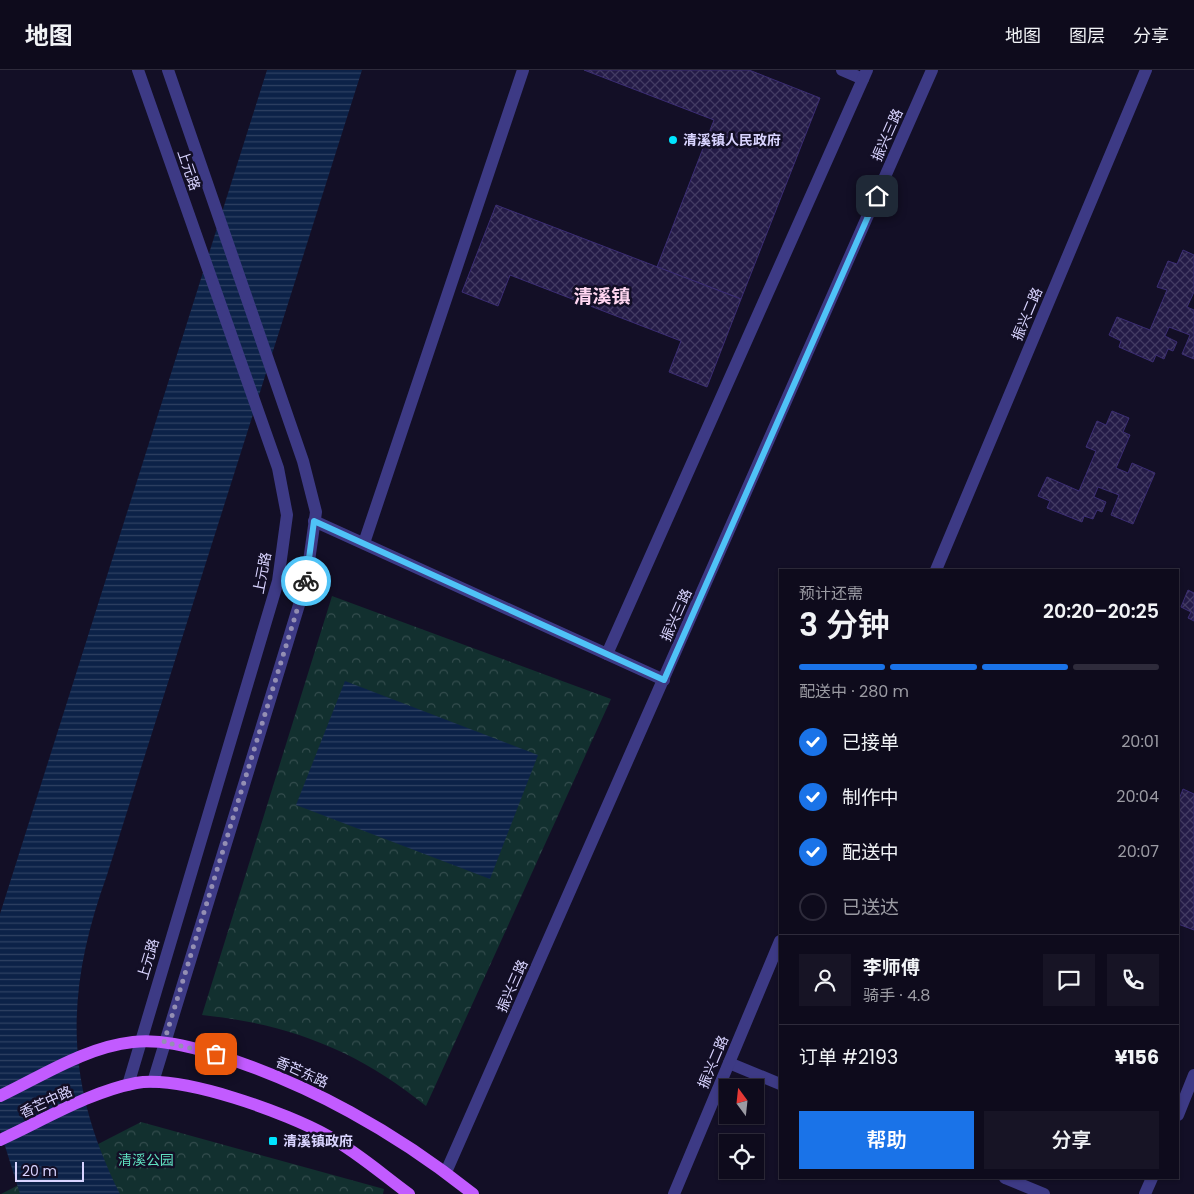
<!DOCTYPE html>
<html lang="zh">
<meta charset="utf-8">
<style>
:root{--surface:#0e0b1c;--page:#171425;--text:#f1f3f6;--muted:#9b9ba3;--line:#2e2b3b;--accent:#1a73e8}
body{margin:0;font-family:Poppins,"Noto Sans SC",sans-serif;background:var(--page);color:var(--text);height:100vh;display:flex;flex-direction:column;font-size:19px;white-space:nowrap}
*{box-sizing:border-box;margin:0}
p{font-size:16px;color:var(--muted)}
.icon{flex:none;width:28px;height:28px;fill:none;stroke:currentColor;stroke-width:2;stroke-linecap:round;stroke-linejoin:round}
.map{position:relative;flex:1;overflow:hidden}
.sheet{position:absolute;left:779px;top:499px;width:400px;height:610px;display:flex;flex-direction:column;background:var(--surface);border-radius:0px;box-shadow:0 1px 4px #0004,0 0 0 1px var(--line)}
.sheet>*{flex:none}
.needle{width:32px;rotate:345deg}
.buttons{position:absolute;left:719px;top:1009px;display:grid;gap:10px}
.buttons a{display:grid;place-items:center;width:45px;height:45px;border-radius:0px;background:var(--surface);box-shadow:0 1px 4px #0004,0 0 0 1px var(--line);font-size:25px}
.scale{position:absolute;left:15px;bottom:12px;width:69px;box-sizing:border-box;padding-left:5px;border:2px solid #d9d4ff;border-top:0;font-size:14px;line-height:18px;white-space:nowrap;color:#d9d4ff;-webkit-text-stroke:4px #130f26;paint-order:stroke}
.pin{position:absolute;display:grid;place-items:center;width:42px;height:42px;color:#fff;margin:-21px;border-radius:10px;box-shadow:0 2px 8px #0006}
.courier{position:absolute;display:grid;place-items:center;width:50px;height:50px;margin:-25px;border:4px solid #4fc3f7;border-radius:50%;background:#fff;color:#222;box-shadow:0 1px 6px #0007}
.headline em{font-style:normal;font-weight:600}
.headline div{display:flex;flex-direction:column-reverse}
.headline{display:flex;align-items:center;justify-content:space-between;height:85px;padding:0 20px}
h1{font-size:32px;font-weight:600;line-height:38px}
.bar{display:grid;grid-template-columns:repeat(4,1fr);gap:8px 5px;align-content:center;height:60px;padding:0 20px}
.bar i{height:6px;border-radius:4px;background:var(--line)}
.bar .current{background:var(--accent)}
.bar p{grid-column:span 4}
.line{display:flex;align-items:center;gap:12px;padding:0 20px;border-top:1px solid var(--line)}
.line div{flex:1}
.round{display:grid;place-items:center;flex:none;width:52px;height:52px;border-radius:0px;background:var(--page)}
ol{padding:0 20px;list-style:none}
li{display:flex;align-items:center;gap:15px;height:55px}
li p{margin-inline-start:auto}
li .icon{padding:5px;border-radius:50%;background:var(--accent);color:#fff;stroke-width:4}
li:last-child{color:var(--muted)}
li i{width:28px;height:28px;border:2px solid var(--line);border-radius:50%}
.primary-button{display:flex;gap:10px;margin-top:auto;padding:10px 20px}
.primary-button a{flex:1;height:58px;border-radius:0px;background:var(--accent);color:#fff;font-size:20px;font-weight:600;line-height:58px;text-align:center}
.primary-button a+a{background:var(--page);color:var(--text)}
header{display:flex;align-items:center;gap:30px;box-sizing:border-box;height:70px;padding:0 25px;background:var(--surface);border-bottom:1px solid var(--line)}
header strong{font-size:24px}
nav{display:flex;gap:28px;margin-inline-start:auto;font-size:18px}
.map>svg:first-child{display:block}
</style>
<header>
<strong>地图</strong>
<nav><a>地图</a><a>图层</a><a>分享</a></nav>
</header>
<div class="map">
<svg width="1194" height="1124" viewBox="0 0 1194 1124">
<defs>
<pattern id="park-crowns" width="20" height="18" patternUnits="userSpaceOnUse" patternTransform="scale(1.25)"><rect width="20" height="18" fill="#12302f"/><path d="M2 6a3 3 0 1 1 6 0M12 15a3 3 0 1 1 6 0" fill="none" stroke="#344d4e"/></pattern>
<pattern id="water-rules" width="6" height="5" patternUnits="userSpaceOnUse" patternTransform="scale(1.25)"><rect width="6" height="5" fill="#0c2248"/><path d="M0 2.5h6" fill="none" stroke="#2f4163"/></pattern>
<pattern id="building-cross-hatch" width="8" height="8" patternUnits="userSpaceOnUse" patternTransform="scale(1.25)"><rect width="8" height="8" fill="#241b47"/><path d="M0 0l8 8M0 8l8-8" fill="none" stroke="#433b63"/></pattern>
</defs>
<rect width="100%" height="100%" fill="#130f26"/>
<!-- park -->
<g fill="url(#park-crowns)">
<path d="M332 526 611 629 426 1036C357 980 289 954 202 945Z"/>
<polygon points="141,1052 384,1119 383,1124 1,1124"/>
</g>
<!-- water -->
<g fill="url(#water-rules)">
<path d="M267 0H362L107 805C65 921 64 1012 120 1124H20L0 1060V844Z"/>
<polygon points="345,611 538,685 490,809 296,735"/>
</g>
<!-- building -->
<g fill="url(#building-cross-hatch)" stroke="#3b2d73">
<polygon points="584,0 749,0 820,28 741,229 657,197 714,50"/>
<polygon points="496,135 741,229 707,317 669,302 681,271 510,205 498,236 462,222"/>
<polygon points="1183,180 1194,185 1194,222 1187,237 1194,240 1194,289 1182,284 1190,265 1169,257 1165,266 1177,272 1173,281 1168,279 1164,289 1156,285 1153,292 1119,277 1121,271 1109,265 1117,247 1150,260 1167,220 1157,217 1168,191 1177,194"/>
<polygon points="1112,341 1129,348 1123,362 1130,365 1116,398 1128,403 1132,393 1155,403 1133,454 1111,445 1119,425 1098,417 1094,427 1106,432 1102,442 1097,440 1093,449 1084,446 1082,452 1047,438 1050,431 1038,426 1047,407 1079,421 1096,381 1086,377 1097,351 1106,355"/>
<polygon points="1188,520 1194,523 1194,551 1188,548 1191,542 1181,537"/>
<polygon points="1183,719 1194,724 1194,860 1178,854 1178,732"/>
</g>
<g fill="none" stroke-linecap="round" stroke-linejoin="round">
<!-- minor -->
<g stroke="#3d3a85" stroke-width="12">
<polyline points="842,0 863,9"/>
<polyline points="314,451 664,610"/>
<polyline points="364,473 523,0"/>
<polyline points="936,500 1146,0"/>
<polyline points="607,584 867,0"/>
<polyline points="729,993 780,1014"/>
<polyline points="153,1012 306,512 316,442 303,391 168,0"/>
<polyline points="128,1015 278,511 287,445 278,398 138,0"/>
<polyline points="1178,1045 1194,1005"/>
<polyline points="446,1102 932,0"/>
<polyline points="1005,1108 1044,1124"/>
<polyline points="674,1124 780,871"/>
<polyline points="1145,1124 1152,1108"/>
</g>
<!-- major -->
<g stroke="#c25bff" stroke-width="12">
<path d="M0 1026C42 1006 86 977 133 972 160 969 188 976 214 984 308 1013 397 1063 473 1124"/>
<path d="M0 1070C44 1050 89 1022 136 1013 183 1005 287 1043 328 1066 357 1082 383 1105 409 1124"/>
</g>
</g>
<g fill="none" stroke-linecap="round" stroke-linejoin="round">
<!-- done -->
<polyline stroke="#948fb3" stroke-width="5" stroke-dasharray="0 9" points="216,984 164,972 306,511"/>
<!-- route -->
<polyline stroke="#4fc3f7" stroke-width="6" points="306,511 314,451 664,610 877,126"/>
</g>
<!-- markers -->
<g fill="#00e5ff" stroke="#130f26" stroke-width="2">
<circle cx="673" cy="70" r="5"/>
<rect x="268" y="1066" width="10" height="10" rx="2.5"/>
</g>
<g text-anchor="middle" stroke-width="5" stroke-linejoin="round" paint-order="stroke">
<!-- street labels -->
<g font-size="14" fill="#d9d4ff" stroke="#130f26">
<text transform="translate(887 65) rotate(-66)" y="5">振兴三路</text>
<text transform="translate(189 100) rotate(71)" y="5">上元路</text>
<text transform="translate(1027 244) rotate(-67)" y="5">振兴二路</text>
<text transform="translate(262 503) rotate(-79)" y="5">上元路</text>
<text transform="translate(676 545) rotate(-66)" y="5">振兴三路</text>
<text transform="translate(148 889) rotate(-73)" y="5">上元路</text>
<text transform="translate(512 916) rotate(-66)" y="5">振兴三路</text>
<text transform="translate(713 992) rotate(-67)" y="5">振兴二路</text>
<text transform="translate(302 1002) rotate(24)" y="5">香芒东路</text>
<text transform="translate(46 1032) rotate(-25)" y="5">香芒中路</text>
</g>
<!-- poi labels -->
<g font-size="14" font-weight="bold" fill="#d9d4ff" stroke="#130f26" text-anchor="start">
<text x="683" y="75">清溪镇人民政府</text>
<text x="283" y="1076">清溪镇政府</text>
</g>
<!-- park labels -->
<g font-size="14" fill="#5fe0c0" stroke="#130f26">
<text x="146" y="1095">清溪公园</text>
</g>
<!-- district labels -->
<g font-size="19" font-weight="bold" fill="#ffd6f0" stroke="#130f26">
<text x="602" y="233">清溪镇</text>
</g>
</g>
</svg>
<div class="buttons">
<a><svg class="needle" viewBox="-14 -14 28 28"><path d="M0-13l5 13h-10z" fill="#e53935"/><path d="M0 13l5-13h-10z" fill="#9b9ba3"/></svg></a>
<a><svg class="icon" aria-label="locate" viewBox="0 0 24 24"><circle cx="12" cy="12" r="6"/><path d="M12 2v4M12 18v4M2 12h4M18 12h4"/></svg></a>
</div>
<div class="scale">20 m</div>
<div class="pin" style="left:216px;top:984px;background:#ea580c"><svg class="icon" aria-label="bag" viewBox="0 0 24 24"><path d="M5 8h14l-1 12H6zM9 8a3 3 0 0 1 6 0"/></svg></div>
<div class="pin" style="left:877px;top:126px;background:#1f2937"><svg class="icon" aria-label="home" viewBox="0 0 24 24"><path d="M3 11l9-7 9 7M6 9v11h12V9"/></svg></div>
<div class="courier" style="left:306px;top:511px"><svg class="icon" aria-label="bike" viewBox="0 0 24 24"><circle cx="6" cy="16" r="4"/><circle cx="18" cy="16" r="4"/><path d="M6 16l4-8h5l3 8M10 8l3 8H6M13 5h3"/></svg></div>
<section class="sheet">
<div class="headline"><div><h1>3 分钟</h1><p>预计还需</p></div><em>20:20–20:25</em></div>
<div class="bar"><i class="current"></i><i class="current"></i><i class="current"></i><i></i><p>配送中 · 280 m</p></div>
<ol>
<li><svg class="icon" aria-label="check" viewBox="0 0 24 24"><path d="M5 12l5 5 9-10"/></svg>已接单<p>20:01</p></li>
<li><svg class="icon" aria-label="check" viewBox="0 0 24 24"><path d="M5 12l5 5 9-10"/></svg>制作中<p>20:04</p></li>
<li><svg class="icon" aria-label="check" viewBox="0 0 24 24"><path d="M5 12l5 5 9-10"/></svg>配送中<p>20:07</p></li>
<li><i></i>已送达</li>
</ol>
<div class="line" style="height:90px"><a class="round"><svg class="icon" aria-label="person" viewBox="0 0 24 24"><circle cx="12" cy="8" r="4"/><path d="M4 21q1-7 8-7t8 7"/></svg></a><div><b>李师傅</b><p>骑手 · 4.8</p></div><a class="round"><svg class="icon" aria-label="chat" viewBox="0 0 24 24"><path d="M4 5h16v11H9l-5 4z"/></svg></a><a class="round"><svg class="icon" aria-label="phone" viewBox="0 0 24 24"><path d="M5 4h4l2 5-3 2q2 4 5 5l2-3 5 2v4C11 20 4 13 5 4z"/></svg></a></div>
<div class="line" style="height:65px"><div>订单 #2193</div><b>¥156</b></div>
<div class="primary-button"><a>帮助</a><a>分享</a></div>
</section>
</div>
